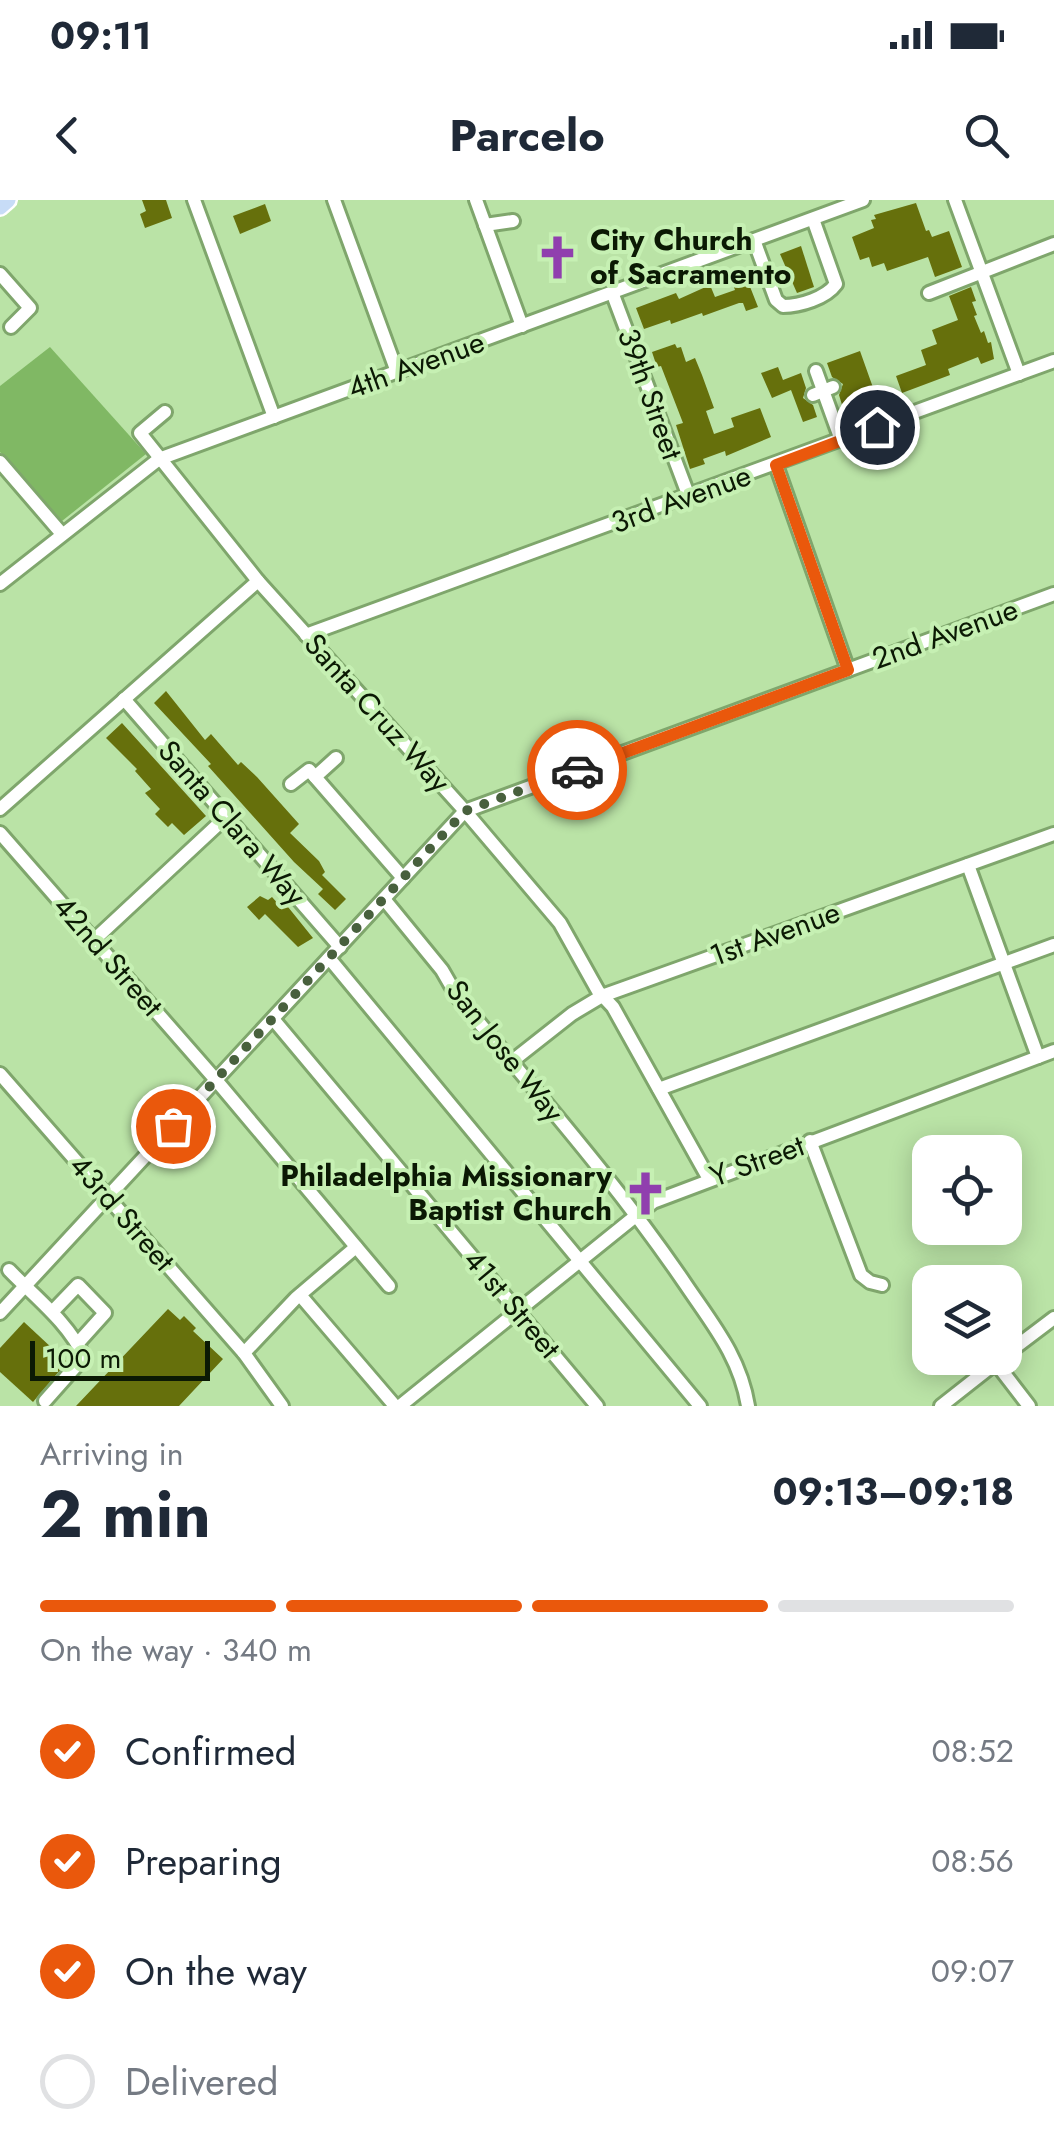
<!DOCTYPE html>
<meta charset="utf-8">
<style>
:root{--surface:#fff;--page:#f6f6f7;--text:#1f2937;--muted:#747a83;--line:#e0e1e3;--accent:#ea580c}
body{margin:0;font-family:Jost,sans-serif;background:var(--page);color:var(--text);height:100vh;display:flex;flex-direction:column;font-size:38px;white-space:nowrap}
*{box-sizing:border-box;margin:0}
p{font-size:32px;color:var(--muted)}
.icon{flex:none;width:55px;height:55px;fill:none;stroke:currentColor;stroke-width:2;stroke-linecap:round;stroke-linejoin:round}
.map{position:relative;height:1206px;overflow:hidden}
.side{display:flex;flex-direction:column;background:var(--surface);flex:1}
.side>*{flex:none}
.fabs{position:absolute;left:912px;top:935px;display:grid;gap:20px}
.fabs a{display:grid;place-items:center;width:110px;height:110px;border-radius:20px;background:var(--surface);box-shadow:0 5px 25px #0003;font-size:50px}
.scale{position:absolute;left:30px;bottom:25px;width:180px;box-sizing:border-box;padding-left:10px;border:5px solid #0b1904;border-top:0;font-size:28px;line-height:35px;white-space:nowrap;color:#0b1904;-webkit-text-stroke:8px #c6f0b3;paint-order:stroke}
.pin{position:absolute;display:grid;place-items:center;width:85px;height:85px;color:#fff;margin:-42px;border:5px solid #fff;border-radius:50%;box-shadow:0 2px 10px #0007}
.courier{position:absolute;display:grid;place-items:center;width:100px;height:100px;margin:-50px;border:8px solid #ea580c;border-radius:50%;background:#fff;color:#222;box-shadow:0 2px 12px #0007}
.headline em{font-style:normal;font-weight:700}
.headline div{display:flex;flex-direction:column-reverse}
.headline{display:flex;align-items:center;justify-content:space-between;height:170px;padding:0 40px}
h1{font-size:65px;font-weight:700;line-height:75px}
.bar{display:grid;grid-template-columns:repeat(4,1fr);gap:15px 10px;align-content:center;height:120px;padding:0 40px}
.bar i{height:12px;border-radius:8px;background:var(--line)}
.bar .current{background:var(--accent)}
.bar p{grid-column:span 4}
ol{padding:0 40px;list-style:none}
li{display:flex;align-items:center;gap:30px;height:110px}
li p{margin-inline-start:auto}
li .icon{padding:10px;border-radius:50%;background:var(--accent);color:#fff;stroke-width:4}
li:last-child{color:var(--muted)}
li i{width:55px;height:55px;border:5px solid var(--line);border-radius:50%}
.status{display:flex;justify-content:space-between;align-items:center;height:70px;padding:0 50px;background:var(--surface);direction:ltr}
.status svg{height:28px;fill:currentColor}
header{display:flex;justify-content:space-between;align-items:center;height:130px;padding:0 40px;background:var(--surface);font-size:45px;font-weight:700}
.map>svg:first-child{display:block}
</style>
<div class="status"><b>09:11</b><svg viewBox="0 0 49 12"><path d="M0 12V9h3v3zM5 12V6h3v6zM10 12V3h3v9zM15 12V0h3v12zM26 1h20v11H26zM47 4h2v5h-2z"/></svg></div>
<header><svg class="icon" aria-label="back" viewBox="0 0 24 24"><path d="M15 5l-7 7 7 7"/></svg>Parcelo<svg class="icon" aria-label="search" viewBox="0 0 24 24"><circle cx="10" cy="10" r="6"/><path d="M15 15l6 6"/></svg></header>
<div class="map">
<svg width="1054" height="1206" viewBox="0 0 1054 1206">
<rect width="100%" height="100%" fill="#bae3a6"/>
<!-- green -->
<polygon fill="#80b864" points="50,147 146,254 62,321 0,252 0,186"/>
<!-- building -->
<g fill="#66700c">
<polygon points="142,0 166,0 172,18 145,28 140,14 146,11"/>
<polygon points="916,3 926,31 929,30 932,37 949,31 962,67 935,77 928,57 887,71 884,63 872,67 869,57 860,60 852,37 874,28 871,20 876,19 874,15"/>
<polygon points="265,4 271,21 240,34 233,16"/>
<polygon points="801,46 814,87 797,93 780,54"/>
<polygon points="745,74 758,107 746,111 743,103 739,103 703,116 702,113 671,124 670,120 644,129 636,108 676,93 679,99 710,85 715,97 735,90 731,79"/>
<polygon points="971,87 976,101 972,102 977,115 974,116 981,133 984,131 988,143 991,142 994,159 981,164 978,157 948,169 950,175 902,193 896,176 926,165 921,150 937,144 932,130 958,120 949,96"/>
<polygon points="675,144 677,148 681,147 686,162 695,158 702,175 714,208 706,211 714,234 734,227 731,218 760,208 771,237 726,256 725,251 703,259 705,264 690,269 676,225 683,223 661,166 657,167 652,152"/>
<polygon points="860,151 876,196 843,208 839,195 843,184 832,177 827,163"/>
<polygon points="778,167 783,180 801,173 806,188 803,198 813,205 817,217 803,222 791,190 772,198 761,173"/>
<polygon points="166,491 205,540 211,534 238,565 241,562 257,577 299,624 290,633 319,661 325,672 322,675 346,699 335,710 318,694 323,689 294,662 208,566 211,564 154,503"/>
<polygon points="122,523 206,616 184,635 172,623 168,627 155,614 160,609 145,593 151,589 135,571 137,569 106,538"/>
<polygon points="260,696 268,700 272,697 280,706 284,702 313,738 298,747 265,714 259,720 247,707"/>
<polygon points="168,1109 180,1120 184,1116 196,1128 193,1131 223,1159 179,1206 76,1206"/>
<polygon points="24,1122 67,1162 33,1202 0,1172 0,1148"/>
</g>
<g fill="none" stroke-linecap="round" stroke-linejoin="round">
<defs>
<g id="minor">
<polyline points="194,0 274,217"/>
<polyline points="334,0 397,172"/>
<polyline points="476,0 522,126"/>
<polyline points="955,0 1019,174"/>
<polyline points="485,25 513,21"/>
<path d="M754 40 776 100 783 106C800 106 826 98 836 84L813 19"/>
<polyline points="0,74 30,108 11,127"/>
<polyline points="612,92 689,297"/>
<polyline points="929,93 1054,44"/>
<polyline points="816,171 841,240"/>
<polyline points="813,195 833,187"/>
<polyline points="165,212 140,233 258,381 465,611 560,723 598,791 613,807 709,979"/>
<polyline points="0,262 62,334"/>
<polyline points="776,265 848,470"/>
<polyline points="0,384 159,259 863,0"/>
<polyline points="306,435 1054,161"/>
<polyline points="124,499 340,747"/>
<polyline points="315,577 336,558"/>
<polyline points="291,584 309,570 403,678"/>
<polyline points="0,609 258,381"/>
<polyline points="0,633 216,880 389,1086"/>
<polyline points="968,665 1038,857"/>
<path d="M384 699 442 770 457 796C535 891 617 983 686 1085 713 1125 740 1157 748 1206"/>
<polyline points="94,740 226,617"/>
<polyline points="329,758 700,1206"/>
<polyline points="273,819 597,1206"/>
<polyline points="511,862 572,814 602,796 1054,634"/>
<polyline points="0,874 244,1153 282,1206"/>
<polyline points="659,889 1054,745"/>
<polyline points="810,941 861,1075 870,1082 882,1085"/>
<path d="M9 1070C35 1097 69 1123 84 1157L45 1201"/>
<polyline points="300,1095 395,1206"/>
<polyline points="53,1111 78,1085 105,1113 78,1143"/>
<polyline points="0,1113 465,611 1054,394"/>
<polyline points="244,1153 296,1098 356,1047"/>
<polyline points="1005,1155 1054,1118"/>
<polyline points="996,1163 1029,1206"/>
<polyline points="400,1206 653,1002 1054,851"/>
<polyline points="941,1206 1002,1158"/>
</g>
<polyline id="major" points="0,7 8,0"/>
</defs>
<!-- minor casing -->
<use href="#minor" stroke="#7fa66c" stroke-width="18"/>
<!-- major casing -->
<use href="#major" stroke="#fff" stroke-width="20"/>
<!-- minor -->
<use href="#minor" stroke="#fff" stroke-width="12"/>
<!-- major -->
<use href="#major" stroke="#c7dcf7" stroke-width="15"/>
</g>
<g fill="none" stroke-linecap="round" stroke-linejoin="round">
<!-- done -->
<polyline stroke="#48603d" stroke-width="10" stroke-dasharray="0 18" points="173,926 465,611 577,570"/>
<!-- route -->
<polyline stroke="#ea580c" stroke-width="12" points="577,570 848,470 776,265 877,227"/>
</g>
<!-- icons -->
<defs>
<symbol id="church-bare" viewBox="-9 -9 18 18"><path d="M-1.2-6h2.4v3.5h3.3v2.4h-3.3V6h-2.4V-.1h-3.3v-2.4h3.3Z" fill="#903fae" stroke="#c6f0b3" stroke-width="2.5" paint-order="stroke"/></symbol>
</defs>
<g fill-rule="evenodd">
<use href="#church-bare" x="526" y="26" width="63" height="63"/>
<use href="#church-bare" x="614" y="962" width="63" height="63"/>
</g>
<g text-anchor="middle" stroke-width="8" stroke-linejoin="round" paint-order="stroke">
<!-- poi labels -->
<g font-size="30" font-weight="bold" fill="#0b1904" stroke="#c6f0b3" text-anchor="start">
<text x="590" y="50">City Church<tspan x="590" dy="34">of Sacramento</tspan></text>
<text x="612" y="986" text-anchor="end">Philadelphia Missionary<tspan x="612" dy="34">Baptist Church</tspan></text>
</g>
<!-- street labels -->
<g font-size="30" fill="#0b1904" stroke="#c6f0b3">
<text transform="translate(416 165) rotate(-20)" y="10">4th Avenue</text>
<text transform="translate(650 194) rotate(70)" y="10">39th Street</text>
<text transform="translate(681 299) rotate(-20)" y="10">3rd Avenue</text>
<text transform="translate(945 434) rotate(-20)" y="10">2nd Avenue</text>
<text transform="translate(377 513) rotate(48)" y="10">Santa Cruz Way</text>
<text transform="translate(232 623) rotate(49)" y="10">Santa Clara Way</text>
<text transform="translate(775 734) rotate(-20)" y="10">1st Avenue</text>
<text transform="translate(108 756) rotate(49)" y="10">42nd Street</text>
<text transform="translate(505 851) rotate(52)" y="10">San Jose Way</text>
<text transform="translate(757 961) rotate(-20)" y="10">Y Street</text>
<text transform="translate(122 1013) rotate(49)" y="10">43rd Street</text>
<text transform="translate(512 1104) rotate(50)" y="10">41st Street</text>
</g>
</g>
</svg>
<div class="fabs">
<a><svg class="icon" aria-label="locate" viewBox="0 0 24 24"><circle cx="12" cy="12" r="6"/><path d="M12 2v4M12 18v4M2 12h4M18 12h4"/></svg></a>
<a><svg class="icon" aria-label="layers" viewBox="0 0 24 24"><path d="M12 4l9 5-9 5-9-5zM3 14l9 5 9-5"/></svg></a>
</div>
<div class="scale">100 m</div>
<div class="pin" style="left:173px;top:926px;background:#ea580c"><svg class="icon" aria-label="bag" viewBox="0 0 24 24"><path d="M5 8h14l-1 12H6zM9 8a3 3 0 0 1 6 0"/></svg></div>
<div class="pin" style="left:877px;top:227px;background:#1f2937"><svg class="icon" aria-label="home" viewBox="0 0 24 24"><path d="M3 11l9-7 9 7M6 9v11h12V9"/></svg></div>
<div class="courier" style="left:577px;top:570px"><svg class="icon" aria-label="car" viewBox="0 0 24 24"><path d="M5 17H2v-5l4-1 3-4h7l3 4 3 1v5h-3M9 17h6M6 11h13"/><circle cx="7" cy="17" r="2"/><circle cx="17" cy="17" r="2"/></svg></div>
</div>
<section class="side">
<div class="headline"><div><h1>2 min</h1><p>Arriving in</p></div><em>09:13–09:18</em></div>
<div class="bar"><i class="current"></i><i class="current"></i><i class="current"></i><i></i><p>On the way · 340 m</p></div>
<ol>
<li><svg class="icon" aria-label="check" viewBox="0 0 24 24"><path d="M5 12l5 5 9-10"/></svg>Confirmed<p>08:52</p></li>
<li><svg class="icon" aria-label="check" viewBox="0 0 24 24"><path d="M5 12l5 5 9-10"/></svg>Preparing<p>08:56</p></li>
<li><svg class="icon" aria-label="check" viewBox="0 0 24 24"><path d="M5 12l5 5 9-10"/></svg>On the way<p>09:07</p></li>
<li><i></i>Delivered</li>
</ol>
</section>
